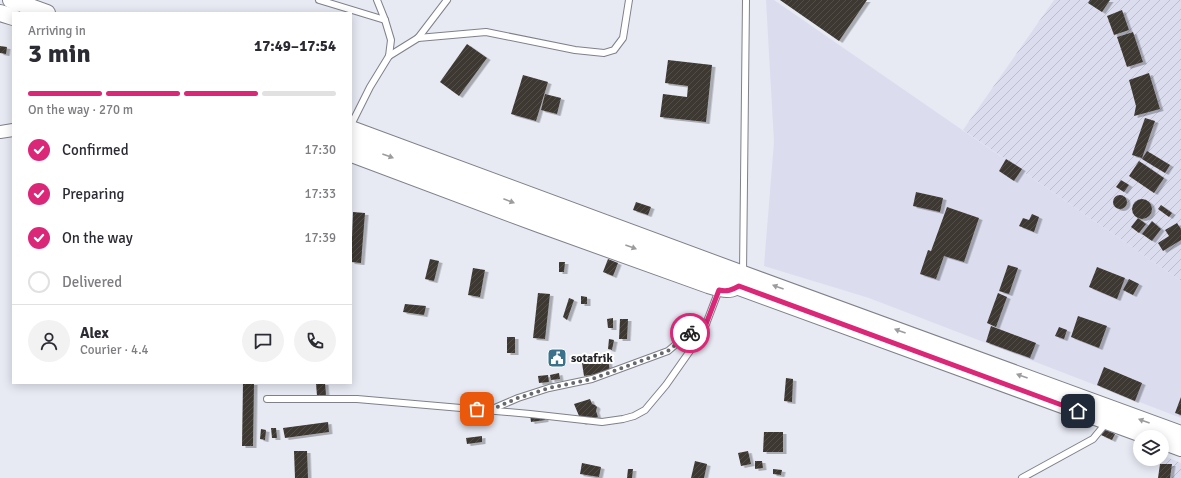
<!DOCTYPE html>
<meta charset="utf-8">
<style>
:root{--surface:#fff;--page:#f2f2f3;--text:#2b2b33;--muted:#7c7c81;--line:#e1e1e2;--accent:#db2777}
body{margin:0;font-family:Signika,sans-serif;background:var(--page);color:var(--text);height:100vh;display:flex;flex-direction:column;font-size:15px;white-space:nowrap}
*{box-sizing:border-box;margin:0}
p{font-size:13px;color:var(--muted)}
.icon{flex:none;width:22px;height:22px;fill:none;stroke:currentColor;stroke-width:2;stroke-linecap:round;stroke-linejoin:round}
.map{position:relative;flex:1;overflow:hidden}
.drawer{position:absolute;left:12px;top:12px;width:340px;height:372px;display:flex;flex-direction:column;background:var(--surface);border-radius:0px;box-shadow:0 2px 10px #0003}
.drawer>*{flex:none}
.fabs{position:absolute;left:1133px;top:430px;display:grid;gap:8px}
.fabs a{display:grid;place-items:center;width:36px;height:36px;border-radius:50%;background:var(--surface);box-shadow:0 2px 10px #0003;font-size:20px}
.pin{position:absolute;display:grid;place-items:center;width:34px;height:34px;color:#fff;margin:-17px;border-radius:8px;box-shadow:0 2px 6px #0006}
.courier{position:absolute;display:grid;place-items:center;width:40px;height:40px;margin:-20px;border:3px solid #db2777;border-radius:50%;background:#fff;color:#222;box-shadow:0 1px 5px #0007}
.summary em{font-style:normal;font-weight:700}
.summary div{display:flex;flex-direction:column-reverse}
.summary{display:flex;align-items:center;justify-content:space-between;height:68px;padding:0 16px}
h1{font-size:26px;font-weight:700;line-height:30px}
.bar{display:grid;grid-template-columns:repeat(4,1fr);gap:6px 4px;align-content:center;height:48px;padding:0 16px}
.bar i{height:5px;border-radius:3px;background:var(--line)}
.bar .current{background:var(--accent)}
.bar p{grid-column:span 4}
.line{display:flex;align-items:center;gap:10px;padding:0 16px;border-top:1px solid var(--line)}
.line div{flex:1}
.round{display:grid;place-items:center;flex:none;width:42px;height:42px;border-radius:21px;background:var(--page)}
ol{padding:0 16px;list-style:none}
li{display:flex;align-items:center;gap:12px;height:44px}
li p{margin-inline-start:auto}
li .icon{padding:4px;border-radius:50%;background:var(--accent);color:#fff;stroke-width:4}
li:last-child{color:var(--muted)}
li i{width:22px;height:22px;border:2px solid var(--line);border-radius:50%}
.map>svg:first-child{display:block}
</style>
<div class="map">
<svg width="1181" height="478" viewBox="0 0 1181 478">
<defs>
<pattern id="industrial-furrows" width="10" height="10" patternUnits="userSpaceOnUse"><rect width="10" height="10" fill="#dbddef"/><path d="M-1 1l2-2M0 10L10 0M9 11l2-2" fill="none" stroke="#bcbecd"/></pattern>
<pattern id="building-hatch" width="6" height="6" patternUnits="userSpaceOnUse"><rect width="6" height="6" fill="#3e3932"/><path d="M-1 1l2-2M0 6l6-6M5 7l2-2" fill="none" stroke="#514d47"/></pattern>
<filter id="shadow"><feDropShadow dx="3.5" dy="2" stdDeviation="0" flood-color="#0004"/></filter>
</defs>
<rect width="100%" height="100%" fill="#e7e9f3"/>
<!-- built -->
<polygon fill="#dbddef" points="766,0 774,0 1181,281 1181,418 869,298 764,266 774,142"/>
<!-- industrial -->
<g fill="url(#industrial-furrows)">
<polygon points="1054,0 1181,0 1181,281 963,130"/>
<polygon points="1162,455 1181,463 1181,478 1159,478"/>
</g>
<!-- building -->
<g fill="url(#building-hatch)" filter="url(#shadow)">
<polygon points="780,0 867,0 839,41"/>
<polygon points="1090,0 1110,0 1102,12 1088,3"/>
<polygon points="1122,10 1129,30 1114,35 1107,16"/>
<polygon points="1133,32 1143,62 1127,67 1117,37"/>
<polygon points="467,44 487,58 459,96 440,82"/>
<polygon points="0,46 7,47 6,54 0,53"/>
<polygon points="668,60 712,65 706,122 660,117 663,94 687,97 688,86 665,83"/>
<polygon points="1149,73 1160,109 1134,116 1136,106 1129,80"/>
<polygon points="523,75 548,82 536,121 511,114"/>
<polygon points="545,94 561,98 557,114 541,110"/>
<polygon points="1145,118 1155,121 1142,158 1132,155"/>
<polygon points="1147,151 1170,165 1165,173 1142,159"/>
<polygon points="1006,159 1022,169 1014,181 999,171"/>
<polygon points="1139,161 1164,178 1154,193 1129,176"/>
<polygon points="1121,180 1129,185 1124,192 1116,187"/>
<polygon points="916,192 943,198 940,212 913,206"/>
<circle cx="1120" cy="202" r="7"/>
<circle cx="1142" cy="209" r="10"/>
<polygon points="636,202 651,207 648,215 633,210"/>
<polygon points="1161,205 1172,213 1169,217 1158,209"/>
<polygon points="947,207 979,218 964,262 944,256 936,279 920,274 928,250 931,251"/>
<polygon points="353,212 365,213 361,263 351,262"/>
<polygon points="1032,214 1039,217 1034,232 1019,226 1023,218 1029,220"/>
<polygon points="1138,218 1146,224 1139,233 1131,227"/>
<polygon points="1152,221 1161,229 1152,241 1142,234"/>
<polygon points="1177,223 1181,229 1181,240 1163,251 1158,243 1169,236 1165,230"/>
<polygon points="430,259 439,261 434,281 425,279"/>
<polygon points="608,259 618,263 613,276 603,272"/>
<polygon points="559,262 565,262 564,272 559,272"/>
<polygon points="1008,265 1018,268 1009,294 999,291"/>
<polygon points="1097,267 1125,278 1117,299 1089,287"/>
<polygon points="473,268 485,270 480,297 468,295"/>
<polygon points="1129,279 1139,284 1133,295 1123,290"/>
<polygon points="538,293 550,294 545,339 533,338"/>
<polygon points="998,293 1007,297 996,327 987,323"/>
<polygon points="581,296 587,297 587,304 581,304"/>
<polygon points="569,298 574,300 567,320 563,317"/>
<polygon points="405,304 426,306 424,315 403,312"/>
<polygon points="1078,316 1107,326 1099,348 1071,337"/>
<polygon points="613,318 613,328 608,328 607,319"/>
<polygon points="620,319 628,319 627,339 619,339"/>
<polygon points="991,326 1036,343 1030,358 986,342"/>
<polygon points="1059,327 1067,330 1064,339 1055,336"/>
<rect x="507" y="337" width="8" height="16"/>
<polygon points="609,339 614,340 612,350 608,349"/>
<polygon points="608,359 610,372 584,376 582,363"/>
<polygon points="1104,367 1142,383 1135,401 1097,385"/>
<polygon points="559,373 560,379 551,380 550,375"/>
<polygon points="548,375 549,382 539,383 538,376"/>
<polygon points="786,378 793,379 792,402 784,401"/>
<polygon points="243,383 254,383 253,446 242,446"/>
<polygon points="316,383 325,383 326,395 317,396"/>
<polygon points="1181,397 1181,415 1175,413"/>
<polygon points="590,399 592,404 595,405 597,407 596,411 598,417 582,423 574,404"/>
<polygon points="544,412 545,420 531,422 530,414"/>
<polygon points="328,422 329,432 285,438 283,428"/>
<polygon points="271,428 276,428 277,438 272,438"/>
<polygon points="261,429 266,430 265,440 260,439"/>
<polygon points="1104,429 1115,434 1112,440 1101,435"/>
<polygon points="764,432 783,432 783,452 763,452"/>
<polygon points="482,436 482,442 467,444 466,438"/>
<polygon points="294,451 307,451 308,478 295,478"/>
<polygon points="748,451 751,464 741,466 738,453"/>
<polygon points="695,461 707,464 704,478 691,478"/>
<polygon points="755,461 762,461 763,468 755,469"/>
<polygon points="582,463 601,467 599,477 580,474"/>
<polygon points="1160,464 1172,464 1170,478 1158,478"/>
<polygon points="628,469 633,469 632,478 627,478"/>
<polygon points="773,469 782,470 781,475 773,474"/>
</g>
<g fill="none" stroke-linecap="round" stroke-linejoin="round">
<defs>
<g id="lane">
<polyline points="319,0 385,20"/>
<polyline points="418,38 486,32 575,50 604,53 614,50 623,38 629,0"/>
<polyline points="389,56 418,38 447,0"/>
<polyline points="351,125 370,87 389,56 391,40 385,20 377,0"/>
<polyline points="743,273 746,0"/>
<polyline points="267,399 357,399 530,414 602,422 623,419 634,416 645,410 666,385 692,348 706,324 719,290"/>
<polyline points="490,410 518,398 549,388 592,379 668,351 693,330 706,324"/>
<polyline points="1022,478 1093,439 1107,422"/>
</g>
<g id="street">
<polyline points="0,132 13,130"/>
<path d="M351 156 538 226 708 287C718 290 735 296 740 283"/>
</g>
<g id="secondary">
<polyline points="11,0 47,13"/>
<polyline points="0,13 13,17"/>
<polyline points="351,129 743,274 1181,434"/>
<polyline points="351,142 602,237 1150,437"/>
<polyline points="1162,441 1181,448"/>
</g>
</defs>
<!-- lane casing -->
<use href="#lane" stroke="#7f808a" stroke-width="8"/>
<!-- street casing -->
<use href="#street" stroke="#7f808a" stroke-width="14"/>
<!-- secondary casing -->
<use href="#secondary" stroke="#7f808a" stroke-width="18"/>
<!-- lane -->
<use href="#lane" stroke="#fff" stroke-width="6"/>
<!-- street -->
<use href="#street" stroke="#fff" stroke-width="12"/>
<!-- secondary -->
<use href="#secondary" stroke="#fff" stroke-width="16"/>
</g>
<!-- one-way arrows -->
<defs><path id="oneway-solid" d="M-6-.8H1V-3.2L6.5 0L1 3.2V.8H-6Z"/></defs>
<g fill="#9c9c9e">
<use href="#oneway-solid" transform="translate(388 156) rotate(20)"/>
<use href="#oneway-solid" transform="translate(509 201) rotate(21)"/>
<use href="#oneway-solid" transform="translate(631 247) rotate(20)"/>
<use href="#oneway-solid" transform="translate(778 287) rotate(-160)"/>
<use href="#oneway-solid" transform="translate(900 331) rotate(-160)"/>
<use href="#oneway-solid" transform="translate(1022 376) rotate(-160)"/>
<use href="#oneway-solid" transform="translate(1144 421) rotate(-160)"/>
</g>
<g fill="none" stroke-linecap="round" stroke-linejoin="round">
<!-- done -->
<polyline stroke="#68696e" stroke-width="4" stroke-dasharray="0 7.2" points="477,409 490,410 518,398 549,388 592,379 668,351 690,333"/>
<!-- route -->
<path stroke="#db2777" stroke-width="5" d="M690 333 706 324 719 290C727 292 732 290 739 286L1078 411"/>
</g>
<!-- icons -->
<defs>
<symbol id="civic-square" viewBox="-11 -11 22 22"><rect x="-9" y="-9" width="18" height="18" rx="4" fill="#3a728c" stroke="#fff"/><path d="M-.6-6.5H3V-4.5H.6V-3L4-1V1h2V6H-6V1h2V-1L-.6-3ZM-1.2 2.5V6h2.4V2.5Z" fill="#fff"/></symbol>
</defs>
<g fill-rule="evenodd">
<use href="#civic-square" x="546" y="347" width="22" height="22"/>
</g>
<g text-anchor="middle" stroke-width="4" stroke-linejoin="round" paint-order="stroke">
<!-- poi labels -->
<g font-size="12" font-weight="bold" fill="#232427" stroke="#fff" text-anchor="start">
<text x="571" y="362">sotafrik</text>
</g>
</g>
</svg>
<div class="fabs">
<a><svg class="icon" aria-label="layers" viewBox="0 0 24 24"><path d="M12 4l9 5-9 5-9-5zM3 14l9 5 9-5"/></svg></a>
</div>
<div class="pin" style="left:477px;top:409px;background:#ea580c"><svg class="icon" aria-label="bag" viewBox="0 0 24 24"><path d="M5 8h14l-1 12H6zM9 8a3 3 0 0 1 6 0"/></svg></div>
<div class="pin" style="left:1078px;top:411px;background:#1f2937"><svg class="icon" aria-label="home" viewBox="0 0 24 24"><path d="M3 11l9-7 9 7M6 9v11h12V9"/></svg></div>
<div class="courier" style="left:690px;top:333px"><svg class="icon" aria-label="bike" viewBox="0 0 24 24"><circle cx="6" cy="16" r="4"/><circle cx="18" cy="16" r="4"/><path d="M6 16l4-8h5l3 8M10 8l3 8H6M13 5h3"/></svg></div>
<section class="drawer">
<div class="summary"><div><h1>3 min</h1><p>Arriving in</p></div><em>17:49–17:54</em></div>
<div class="bar"><i class="current"></i><i class="current"></i><i class="current"></i><i></i><p>On the way · 270 m</p></div>
<ol>
<li><svg class="icon" aria-label="check" viewBox="0 0 24 24"><path d="M5 12l5 5 9-10"/></svg>Confirmed<p>17:30</p></li>
<li><svg class="icon" aria-label="check" viewBox="0 0 24 24"><path d="M5 12l5 5 9-10"/></svg>Preparing<p>17:33</p></li>
<li><svg class="icon" aria-label="check" viewBox="0 0 24 24"><path d="M5 12l5 5 9-10"/></svg>On the way<p>17:39</p></li>
<li><i></i>Delivered</li>
</ol>
<div class="line" style="height:72px"><a class="round"><svg class="icon" aria-label="person" viewBox="0 0 24 24"><circle cx="12" cy="8" r="4"/><path d="M4 21q1-7 8-7t8 7"/></svg></a><div><b>Alex</b><p>Courier · 4.4</p></div><a class="round"><svg class="icon" aria-label="chat" viewBox="0 0 24 24"><path d="M4 5h16v11H9l-5 4z"/></svg></a><a class="round"><svg class="icon" aria-label="phone" viewBox="0 0 24 24"><path d="M5 4h4l2 5-3 2q2 4 5 5l2-3 5 2v4C11 20 4 13 5 4z"/></svg></a></div>
</section>
</div>
